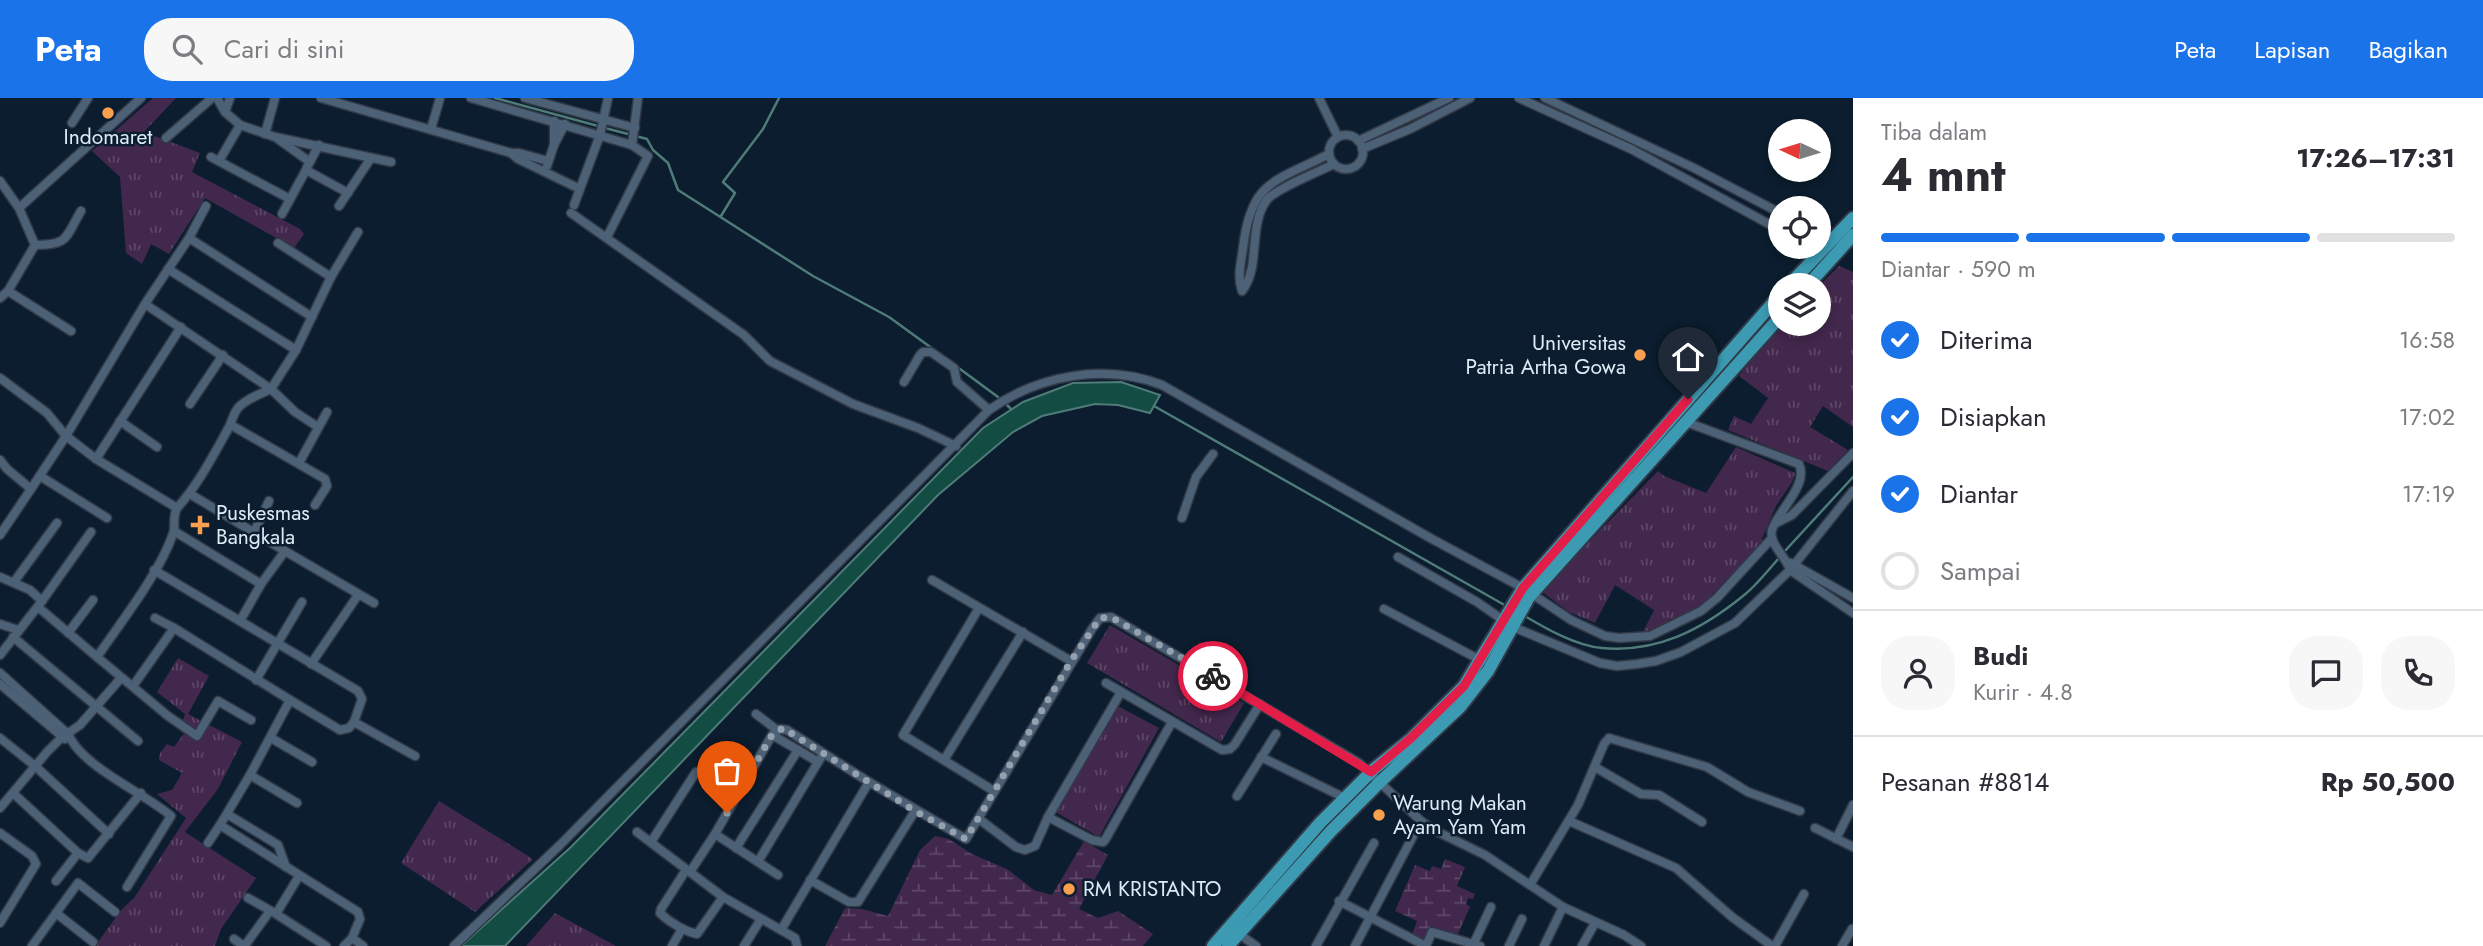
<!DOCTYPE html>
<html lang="id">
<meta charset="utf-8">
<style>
:root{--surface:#fff;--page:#f7f7f7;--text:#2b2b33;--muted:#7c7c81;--line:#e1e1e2;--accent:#1a73e8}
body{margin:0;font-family:Jost,sans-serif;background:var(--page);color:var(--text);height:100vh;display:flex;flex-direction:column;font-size:26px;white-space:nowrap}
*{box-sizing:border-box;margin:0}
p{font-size:23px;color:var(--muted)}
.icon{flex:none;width:38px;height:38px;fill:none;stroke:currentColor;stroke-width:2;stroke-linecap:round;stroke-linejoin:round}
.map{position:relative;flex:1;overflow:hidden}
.side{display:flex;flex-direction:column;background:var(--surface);width:630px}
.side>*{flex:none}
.needle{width:46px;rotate:274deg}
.tools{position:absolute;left:1768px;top:21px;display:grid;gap:14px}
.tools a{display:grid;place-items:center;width:63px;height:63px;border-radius:50%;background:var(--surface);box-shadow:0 4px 10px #0003;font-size:35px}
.pin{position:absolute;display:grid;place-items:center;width:60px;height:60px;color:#fff;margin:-72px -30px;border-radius:50% 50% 50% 0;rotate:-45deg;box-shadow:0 0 7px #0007}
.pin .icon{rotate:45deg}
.courier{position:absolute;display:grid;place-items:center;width:70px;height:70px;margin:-35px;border:5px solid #e11d48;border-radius:50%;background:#fff;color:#222;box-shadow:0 2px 9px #0007}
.summary em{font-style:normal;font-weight:700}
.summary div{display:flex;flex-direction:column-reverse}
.summary{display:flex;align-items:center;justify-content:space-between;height:119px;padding:0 28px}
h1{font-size:46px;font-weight:700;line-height:52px}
.bar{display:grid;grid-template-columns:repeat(4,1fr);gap:10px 7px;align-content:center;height:84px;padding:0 28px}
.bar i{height:9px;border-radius:5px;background:var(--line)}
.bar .selected{background:var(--accent)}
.bar p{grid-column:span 4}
.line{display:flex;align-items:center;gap:18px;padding:0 28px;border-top:2px solid var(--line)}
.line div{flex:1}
.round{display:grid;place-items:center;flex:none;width:74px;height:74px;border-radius:28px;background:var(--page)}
ol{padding:0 28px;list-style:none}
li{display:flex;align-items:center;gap:21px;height:77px}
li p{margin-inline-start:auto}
li .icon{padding:7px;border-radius:50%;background:var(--accent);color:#fff;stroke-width:4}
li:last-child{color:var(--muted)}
li i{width:38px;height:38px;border:4px solid var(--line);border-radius:50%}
header{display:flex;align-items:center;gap:42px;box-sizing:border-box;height:98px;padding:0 35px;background:var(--accent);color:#fff}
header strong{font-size:33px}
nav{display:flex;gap:38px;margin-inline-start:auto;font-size:24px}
.search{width:490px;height:63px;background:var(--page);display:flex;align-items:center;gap:18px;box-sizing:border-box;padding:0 24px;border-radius:28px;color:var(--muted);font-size:26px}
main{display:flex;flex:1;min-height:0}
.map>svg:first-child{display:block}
</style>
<header>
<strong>Peta</strong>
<div class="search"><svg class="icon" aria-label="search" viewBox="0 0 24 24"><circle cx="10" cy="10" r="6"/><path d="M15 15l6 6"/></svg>Cari di sini</div>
<nav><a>Peta</a><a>Lapisan</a><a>Bagikan</a></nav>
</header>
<main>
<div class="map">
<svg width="1853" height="848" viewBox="0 0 1853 848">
<defs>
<pattern id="grass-tufts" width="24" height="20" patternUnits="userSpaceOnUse" patternTransform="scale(1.75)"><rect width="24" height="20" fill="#43284d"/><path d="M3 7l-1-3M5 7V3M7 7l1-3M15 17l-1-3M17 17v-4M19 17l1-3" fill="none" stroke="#5e4767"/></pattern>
<pattern id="wetland-marsh" width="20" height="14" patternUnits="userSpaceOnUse" patternTransform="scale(1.75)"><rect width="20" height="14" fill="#43284d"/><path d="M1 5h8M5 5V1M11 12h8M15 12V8" fill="none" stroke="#5e4767"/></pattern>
</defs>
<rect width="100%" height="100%" fill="#0b1d2e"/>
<!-- grass -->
<g fill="url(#grass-tufts)">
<polygon points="153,0 176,0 144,34 200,55 192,74 300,131 304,136 294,150 205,100 169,156 151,146 142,166 126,155 120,79 92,53"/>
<polygon points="1839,168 1853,174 1853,329 1823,308 1810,329 1848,352 1828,373 1728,332 1734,318 1751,326 1768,300 1739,278 1780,224 1812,236 1820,219 1818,218 1818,189"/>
<polygon points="1736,349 1795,375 1792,384 1776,408 1762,441 1766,450 1729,479 1697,513 1668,528 1643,534 1654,512 1615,487 1595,525 1569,514 1541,493 1658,373 1664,378 1706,395"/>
<polygon points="1110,527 1244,605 1221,644 1087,565"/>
<polygon points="178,560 209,578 188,616 242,644 218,691 185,734 256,780 221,831 215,848 95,848 122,811 134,800 186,720 157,696 172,692 182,675 159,662 160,655 167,646 174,649 186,633 181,628 185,616 157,594"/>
<polygon points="1114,606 1159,630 1099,739 1052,712"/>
<polygon points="439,703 533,761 475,814 401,765"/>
<polygon points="555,815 616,848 526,848"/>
</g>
<!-- wetland -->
<g fill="url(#wetland-marsh)">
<polygon points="935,738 949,741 972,756 1007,771 1034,792 1052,797 1084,743 1108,757 1079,811 1098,820 1118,813 1153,836 1143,848 825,848 845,810 862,811 888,818 920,752"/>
<polygon points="1445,761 1465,769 1457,788 1475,796 1473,801 1468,800 1466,806 1470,809 1456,840 1431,828 1423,845 1411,839 1417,823 1395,813 1415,767 1430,773 1432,768 1441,771"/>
</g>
<!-- water -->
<polygon fill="#124c42" stroke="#4f7b78" stroke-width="2" points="1121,284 1160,297 1150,315 1118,307 1095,306 1042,318 1013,334 938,397 505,848 461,848 571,749 983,330 1023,304 1073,285"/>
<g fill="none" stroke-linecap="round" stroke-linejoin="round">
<!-- stream -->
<g stroke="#4f7b78" stroke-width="2.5">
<polyline points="495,0 598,28"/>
<polyline points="605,30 647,41 653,52 668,65 678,92 813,178 889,219 933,251"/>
<polyline points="721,118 735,95 723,84 763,31 779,0"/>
<polyline points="956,268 998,299"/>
<polyline points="1007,307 1011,311"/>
<polyline points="1154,308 1508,509"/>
<polyline points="1784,454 1853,379"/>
<path d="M1523 517C1545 530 1576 548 1602 550 1657 555 1701 532 1743 498 1757 487 1768 472 1780 459"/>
</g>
<defs>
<g id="minor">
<polyline points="217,0 225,14 240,27 275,39 391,64"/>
<polyline points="321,0 511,55 519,55 548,63"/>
<polyline points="471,0 632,47"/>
<polyline points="525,0 635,30"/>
<polyline points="1319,0 1338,39"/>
<polyline points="1519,0 1631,51 1780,132"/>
<polyline points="1545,0 1694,70 1780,115"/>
<polyline points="225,14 230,0"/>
<polyline points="72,25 88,0"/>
<polyline points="431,31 440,0"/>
<polyline points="265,36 275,0"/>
<circle cx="1346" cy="54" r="17"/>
<polyline points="166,40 212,0"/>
<polyline points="278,41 310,64"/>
<polyline points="1358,43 1449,0"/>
<polyline points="554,47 554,23"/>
<polyline points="1362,51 1410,31 1470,0"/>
<polyline points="511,55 518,61 580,91"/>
<path d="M1329 56C1275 84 1251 82 1243 150 1241 166 1237 178 1242 193 1261 169 1248 129 1266 103 1274 91 1319 74 1334 66"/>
<polyline points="211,59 290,101"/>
<polyline points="219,63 240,27"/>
<polyline points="547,68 554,47 565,26"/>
<polyline points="307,69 319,47"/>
<polyline points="0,83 19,110 35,147 8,193 0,200"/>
<polyline points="574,107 600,37 608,0"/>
<polyline points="206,108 189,140 145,206 271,291 296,252 331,179 278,145"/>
<polyline points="339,108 371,60"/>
<polyline points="19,110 141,0"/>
<polyline points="571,115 744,237 770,263 853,306 918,330 956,348"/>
<polyline points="282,116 306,72 348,95"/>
<polyline points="1818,135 1831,142"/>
<polyline points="607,139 648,58 632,47 638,0"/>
<polyline points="189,140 312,219"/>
<path d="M35 147C69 147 65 140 81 113"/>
<polyline points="1811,149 1820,154"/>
<polyline points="168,171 296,252"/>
<polyline points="331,179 358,134"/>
<polyline points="8,193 71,233"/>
<path d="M145 206 66 338 96 361 177 410C172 420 176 428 173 436 159 476 121 524 97 559L168 618 197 638 218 603 251 622"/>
<polyline points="0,280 47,315 66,338 31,391 7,371 0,362"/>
<polyline points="904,284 920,257 923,254 931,254 954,270 957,284 989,312"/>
<polyline points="190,306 223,257"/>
<polyline points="120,323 157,349"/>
<path d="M1686 324 1799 366C1809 387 1777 414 1772 432 1768 446 1787 459 1790 472L1853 515"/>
<polyline points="231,327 325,381 327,388 315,407"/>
<polyline points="96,361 181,229"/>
<polyline points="299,365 327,314"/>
<polyline points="40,378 107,420"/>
<polyline points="190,396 285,453 261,486"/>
<path d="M177 410C198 387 213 358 228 331 232 324 233 316 238 310 246 301 260 296 271 291L295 314 318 329"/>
<polyline points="1182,420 1196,379 1213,356"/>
<polyline points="1776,425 1792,417 1853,355"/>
<polyline points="174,433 261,486 240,523"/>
<polyline points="254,434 269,403"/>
<polyline points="0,437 31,391"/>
<polyline points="285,453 374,505"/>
<polyline points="1398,459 1477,504 1513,529 1600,565 1617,568 1637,566 1656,563 1681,554 1735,525 1790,472 1853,393"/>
<polyline points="1791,465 1853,500"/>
<polyline points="154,472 358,593 362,601 354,624"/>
<polyline points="0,479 30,492 42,503"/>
<polyline points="932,482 1071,563"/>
<polyline points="14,484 57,425"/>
<polyline points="38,509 97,559"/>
<polyline points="979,510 903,637 994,693"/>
<polyline points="1384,511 1482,563"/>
<polyline points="155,520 174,530 290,602 250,677 220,727 358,814 360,821 352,840 344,848"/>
<polyline points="0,526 18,532"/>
<polyline points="68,535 93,502"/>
<polyline points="13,539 138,643"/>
<polyline points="0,557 42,503 91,434"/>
<polyline points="311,566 358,497"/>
<path d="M0 575 68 636C82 669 143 694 171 718L127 789"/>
<polyline points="256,582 302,504"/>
<polyline points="1106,585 1222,652 1230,651 1235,646 1260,606"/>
<polyline points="0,586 65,641"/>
<polyline points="133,588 174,530"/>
<polyline points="290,602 340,632 349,630 354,624 415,658"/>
<polyline points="756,616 777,632"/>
<polyline points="0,640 35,668 109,736"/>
<polyline points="271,640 312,664"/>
<polyline points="798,652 818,664"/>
<polyline points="1261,659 1345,700"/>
<polyline points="944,662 1023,534"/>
<polyline points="1595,669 1641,696 1659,697 1702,724"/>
<polyline points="250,677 297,705"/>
<polyline points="13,695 78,755 88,760 141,695"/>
<polyline points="1237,698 1276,636"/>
<polyline points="0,710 47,654 61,640 80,627 121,580"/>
<polyline points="227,716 278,747 286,769"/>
<polyline points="1048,719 1092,742 1103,744 1105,742 1172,624"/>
<polyline points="979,721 1016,749 1025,752 1035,748 1048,719 1121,594"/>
<polyline points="1569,723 1676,770 1732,819 1772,848"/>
<polyline points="1815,730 1853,749"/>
<polyline points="637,734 723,799 781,832 869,684"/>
<polyline points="0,735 32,758 36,766 0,825"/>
<polyline points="715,736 778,777"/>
<polyline points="1836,741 1853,707"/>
<polyline points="651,744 696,674 708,676 738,693"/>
<polyline points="208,745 220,727"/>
<polyline points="736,750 798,652 772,637"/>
<polyline points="759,762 823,656"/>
<path d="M686 772 661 811 660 815C669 824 684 833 697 836L723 799"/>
<polyline points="690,774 715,736 772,637 780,631 787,632 869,684 966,741 1092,531 1100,520 1111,519 1359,665 1421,723 1438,734 1485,757 1563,809 1624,837 1641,848"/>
<polyline points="299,778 276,816 326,848"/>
<polyline points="810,782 849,804 858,804 915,713"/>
<polyline points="56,783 78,755"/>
<polyline points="1530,787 1578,707 1604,646 1609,640 1707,669 1748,694 1800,713"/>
<polyline points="248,800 273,814"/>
<polyline points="1339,803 1426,848"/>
<polyline points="56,815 93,844"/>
<polyline points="781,832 795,840 797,848"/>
<polyline points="1235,833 1256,848"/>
<polyline points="352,840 363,848"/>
<polyline points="234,841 242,847 246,846 270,813"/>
<polyline points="1474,845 1491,809"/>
<polyline points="32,848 78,785 115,814"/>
<path d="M454 848 559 748 989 312C1039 277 1104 265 1162 287L1432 441 1523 490 1571 522 1605 538 1619 540 1650 538 1701 513 1717 500 1772 440"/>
<polyline points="672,848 682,831"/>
<polyline points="744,848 761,821"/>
<polyline points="1316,848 1374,745"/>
<polyline points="1355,848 1421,723"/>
<polyline points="1426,848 1432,834 1480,848"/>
<polyline points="1509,848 1522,821"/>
<polyline points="1544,848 1563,809"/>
<polyline points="1582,848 1595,825"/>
<polyline points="1775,848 1804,796"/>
<polyline points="1842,848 1852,831"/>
</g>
<g id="primary">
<polyline points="1789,187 1853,120"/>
<polyline points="1808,187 1853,137"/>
<polyline points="1213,848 1320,725 1374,671 1411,641 1464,588 1523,490 1780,197"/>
<polyline points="1228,848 1331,733 1380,684 1460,609 1488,573 1529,499 1780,219"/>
</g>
</defs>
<!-- minor casing -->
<use href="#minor" stroke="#313947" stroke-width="11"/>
<!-- primary casing -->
<use href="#primary" stroke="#313947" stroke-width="16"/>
<!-- minor -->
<use href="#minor" stroke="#4c6175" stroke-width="8"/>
<!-- primary -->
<use href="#primary" stroke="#3c9bb3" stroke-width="12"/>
</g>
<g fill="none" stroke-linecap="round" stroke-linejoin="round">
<!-- done -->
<polyline stroke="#94a2b0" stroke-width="7" stroke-dasharray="0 12.6" points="727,715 772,637 783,630 915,713 966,741 1071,563 1100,520 1111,519 1213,578"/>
<!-- route -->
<polyline stroke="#e11d48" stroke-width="9" points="1213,578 1371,674 1411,640 1464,588 1523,490 1688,301"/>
</g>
<!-- markers -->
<g fill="#fa9f4e" stroke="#0b1d2e" stroke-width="2.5">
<circle cx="108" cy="15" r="7"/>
<circle cx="1640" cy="257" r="7"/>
<path d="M196.5 416.5h7v7h7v7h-7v7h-7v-7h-7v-7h7z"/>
<circle cx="1379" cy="717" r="7"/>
<circle cx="1069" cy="791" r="7"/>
</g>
<g text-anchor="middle" stroke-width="5" stroke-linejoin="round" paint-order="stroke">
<!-- poi labels -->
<g font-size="21" fill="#deeaf6" stroke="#0b1d2e" text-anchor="start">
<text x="108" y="46" text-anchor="middle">Indomaret</text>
<text x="1626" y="252" text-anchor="end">Universitas<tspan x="1626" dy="24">Patria Artha Gowa</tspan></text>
<text x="216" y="422">Puskesmas<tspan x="216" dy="24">Bangkala</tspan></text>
<text x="1393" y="712">Warung Makan<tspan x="1393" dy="24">Ayam Yam Yam</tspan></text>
<text x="1083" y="798">RM KRISTANTO</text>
</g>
</g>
</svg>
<div class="tools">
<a><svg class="needle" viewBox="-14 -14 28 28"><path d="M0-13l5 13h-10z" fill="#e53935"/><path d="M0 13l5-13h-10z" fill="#7c7c81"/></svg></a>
<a><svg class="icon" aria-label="locate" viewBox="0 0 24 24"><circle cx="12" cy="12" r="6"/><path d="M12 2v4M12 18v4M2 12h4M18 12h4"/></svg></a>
<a><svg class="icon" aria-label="layers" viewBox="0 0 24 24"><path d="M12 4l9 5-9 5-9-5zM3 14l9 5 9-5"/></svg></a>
</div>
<div class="pin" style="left:727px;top:715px;background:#ea580c"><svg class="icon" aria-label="bag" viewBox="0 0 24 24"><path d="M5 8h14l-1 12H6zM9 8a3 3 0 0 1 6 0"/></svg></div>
<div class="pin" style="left:1688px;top:301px;background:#1f2937"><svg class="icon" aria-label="home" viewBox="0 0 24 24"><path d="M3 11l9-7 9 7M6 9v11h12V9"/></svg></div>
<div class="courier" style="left:1213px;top:578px"><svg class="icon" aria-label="bike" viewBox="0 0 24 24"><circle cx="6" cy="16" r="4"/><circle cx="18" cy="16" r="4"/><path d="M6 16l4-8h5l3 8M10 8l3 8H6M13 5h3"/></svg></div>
</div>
<section class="side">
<div class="summary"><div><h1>4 mnt</h1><p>Tiba dalam</p></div><em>17:26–17:31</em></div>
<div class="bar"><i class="selected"></i><i class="selected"></i><i class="selected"></i><i></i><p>Diantar · 590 m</p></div>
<ol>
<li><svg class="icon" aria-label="check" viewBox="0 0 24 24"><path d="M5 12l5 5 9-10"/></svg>Diterima<p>16:58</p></li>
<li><svg class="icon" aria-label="check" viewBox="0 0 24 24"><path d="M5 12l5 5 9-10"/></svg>Disiapkan<p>17:02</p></li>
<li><svg class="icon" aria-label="check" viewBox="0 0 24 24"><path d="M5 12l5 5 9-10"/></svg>Diantar<p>17:19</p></li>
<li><i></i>Sampai</li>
</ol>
<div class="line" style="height:126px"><a class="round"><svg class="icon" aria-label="person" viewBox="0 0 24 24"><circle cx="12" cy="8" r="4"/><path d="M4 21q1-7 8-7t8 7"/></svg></a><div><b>Budi</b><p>Kurir · 4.8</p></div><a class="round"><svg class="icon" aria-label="chat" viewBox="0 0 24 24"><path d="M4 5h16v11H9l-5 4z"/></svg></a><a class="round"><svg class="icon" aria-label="phone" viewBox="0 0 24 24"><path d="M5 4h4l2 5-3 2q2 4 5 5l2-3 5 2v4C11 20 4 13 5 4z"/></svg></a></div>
<div class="line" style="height:91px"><div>Pesanan #8814</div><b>Rp 50,500</b></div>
</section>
</main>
